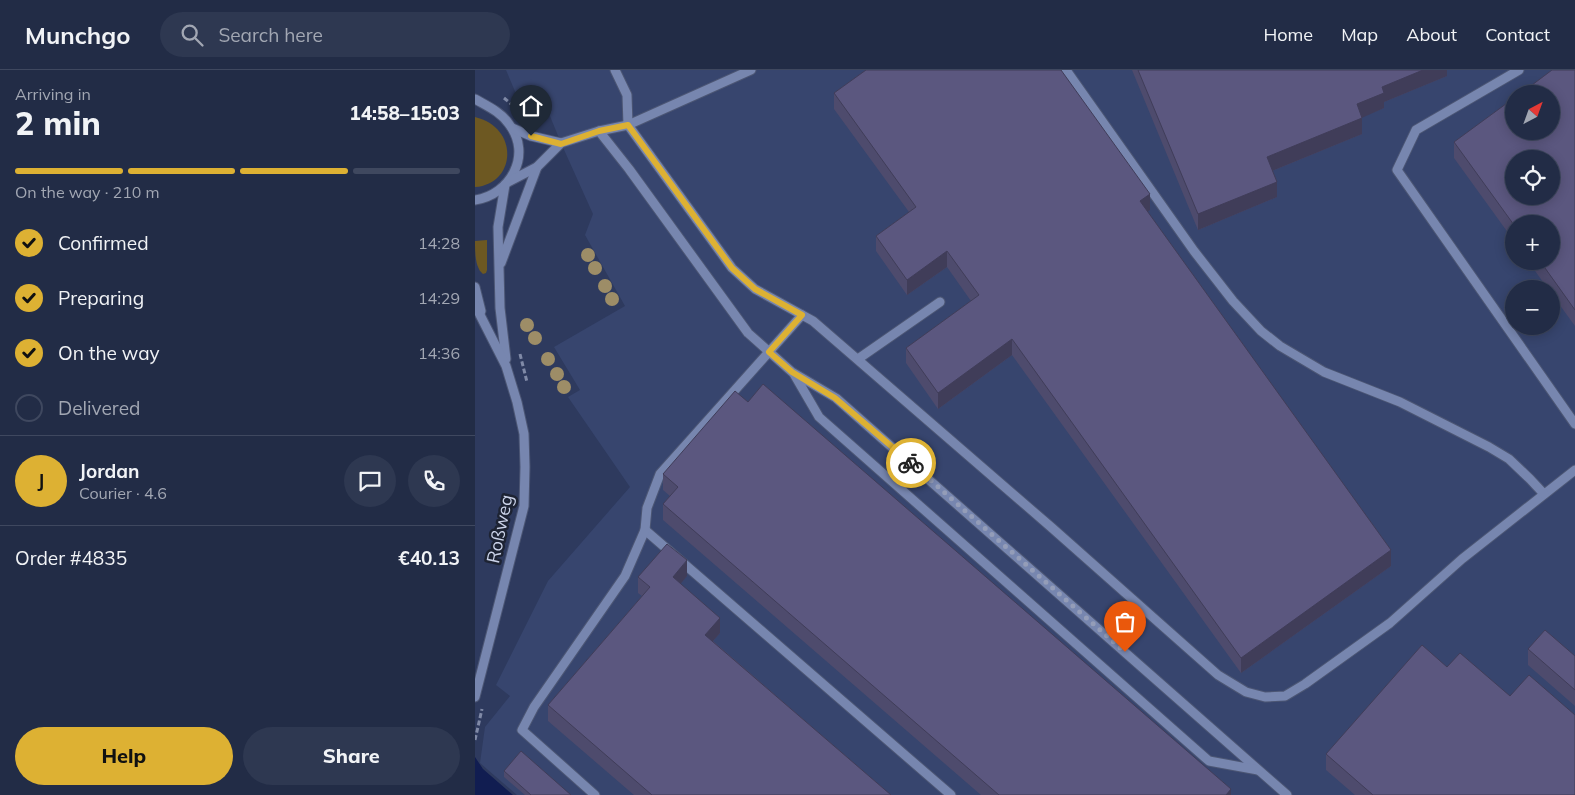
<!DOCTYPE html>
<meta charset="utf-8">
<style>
:root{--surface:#222c46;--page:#2e3851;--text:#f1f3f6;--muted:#a2a7b3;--line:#3f485f;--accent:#ddb133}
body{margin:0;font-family:Mulish,sans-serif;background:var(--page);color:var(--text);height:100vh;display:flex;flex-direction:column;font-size:19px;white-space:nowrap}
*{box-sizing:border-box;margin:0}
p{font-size:16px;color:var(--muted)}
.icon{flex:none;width:28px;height:28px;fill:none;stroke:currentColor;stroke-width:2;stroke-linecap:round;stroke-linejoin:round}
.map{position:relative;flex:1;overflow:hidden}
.drawer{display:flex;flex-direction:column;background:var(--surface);width:475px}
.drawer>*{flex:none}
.needle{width:32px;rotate:41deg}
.controls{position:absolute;left:1030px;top:15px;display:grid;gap:10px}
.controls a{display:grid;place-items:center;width:55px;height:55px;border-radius:50%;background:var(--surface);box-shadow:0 2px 12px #0003,0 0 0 1px var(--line);font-size:25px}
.pin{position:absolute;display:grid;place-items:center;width:42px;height:42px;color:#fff;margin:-51px -21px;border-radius:50% 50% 50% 0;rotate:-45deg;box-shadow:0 0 5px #0007}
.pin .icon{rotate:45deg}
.courier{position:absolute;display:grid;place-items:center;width:50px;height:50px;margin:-25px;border:4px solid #ddb133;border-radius:50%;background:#fff;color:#222;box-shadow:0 1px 6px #0007}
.headline em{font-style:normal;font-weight:800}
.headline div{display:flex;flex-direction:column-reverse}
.headline{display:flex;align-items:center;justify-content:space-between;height:85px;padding:0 15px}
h1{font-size:32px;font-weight:800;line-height:38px}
.bar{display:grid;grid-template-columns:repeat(4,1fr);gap:8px 5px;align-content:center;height:60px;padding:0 15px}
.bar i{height:6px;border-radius:4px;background:var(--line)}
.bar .on{background:var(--accent)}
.bar p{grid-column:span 4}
.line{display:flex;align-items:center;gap:12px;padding:0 15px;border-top:1px solid var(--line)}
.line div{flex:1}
.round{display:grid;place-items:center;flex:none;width:52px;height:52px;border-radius:26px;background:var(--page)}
ol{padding:0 15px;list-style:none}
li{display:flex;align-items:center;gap:15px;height:55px}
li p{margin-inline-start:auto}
li .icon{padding:5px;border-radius:50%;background:var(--accent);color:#111;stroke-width:4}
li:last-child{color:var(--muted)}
li i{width:28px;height:28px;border:2px solid var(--line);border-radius:50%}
.action{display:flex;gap:10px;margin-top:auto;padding:10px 15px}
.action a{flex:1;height:58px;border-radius:30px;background:var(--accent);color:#111;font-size:20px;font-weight:800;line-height:58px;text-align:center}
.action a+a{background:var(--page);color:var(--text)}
header{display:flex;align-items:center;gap:30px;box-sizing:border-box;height:70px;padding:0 25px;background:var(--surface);border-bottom:1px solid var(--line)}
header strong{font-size:24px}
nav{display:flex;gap:28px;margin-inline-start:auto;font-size:18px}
.search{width:350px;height:45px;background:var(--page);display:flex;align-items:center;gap:12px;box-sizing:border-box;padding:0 18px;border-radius:28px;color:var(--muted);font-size:19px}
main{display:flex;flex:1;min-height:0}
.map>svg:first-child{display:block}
</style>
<header>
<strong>Munchgo</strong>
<div class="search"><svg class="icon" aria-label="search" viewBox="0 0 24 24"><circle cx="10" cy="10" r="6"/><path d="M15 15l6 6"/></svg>Search here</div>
<nav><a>Home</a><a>Map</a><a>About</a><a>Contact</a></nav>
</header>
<main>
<section class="drawer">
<div class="headline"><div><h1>2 min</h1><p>Arriving in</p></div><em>14:58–15:03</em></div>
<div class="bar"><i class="on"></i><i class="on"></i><i class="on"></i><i></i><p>On the way · 210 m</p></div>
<ol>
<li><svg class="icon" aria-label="check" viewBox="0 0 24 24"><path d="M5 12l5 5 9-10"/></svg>Confirmed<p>14:28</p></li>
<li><svg class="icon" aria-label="check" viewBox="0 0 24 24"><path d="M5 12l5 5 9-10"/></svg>Preparing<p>14:29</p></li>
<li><svg class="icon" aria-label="check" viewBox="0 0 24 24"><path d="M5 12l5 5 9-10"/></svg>On the way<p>14:36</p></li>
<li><i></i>Delivered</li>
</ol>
<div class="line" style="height:90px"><b class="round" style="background:var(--accent);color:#111">J</b><div><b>Jordan</b><p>Courier · 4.6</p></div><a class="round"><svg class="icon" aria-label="chat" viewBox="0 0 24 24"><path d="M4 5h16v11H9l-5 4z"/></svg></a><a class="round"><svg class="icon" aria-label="phone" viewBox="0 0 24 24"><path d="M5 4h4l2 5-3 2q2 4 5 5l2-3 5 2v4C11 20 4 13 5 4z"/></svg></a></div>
<div class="line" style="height:65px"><div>Order #4835</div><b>€40.13</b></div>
<div class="action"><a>Help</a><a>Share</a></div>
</section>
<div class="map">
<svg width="1100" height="725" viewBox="0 0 1100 725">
<rect width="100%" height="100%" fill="#2e3a5e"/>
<!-- built -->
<path fill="#37456e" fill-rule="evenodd" d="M31 0H1100V725H42L5 693 10 657 35 626 21 615 73 511 155 417 93 327 105 320 79 277 150 236 110 165 118 144 86 73 68 29 47 38ZM1039 24H1076V61H1039ZM1039 89H1076V126H1039ZM1039 154H1076V191H1039ZM1039 219H1076V256H1039Z"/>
<!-- green -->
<g fill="#6d5822">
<path d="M0 47C45 58 41 114 0 117Z"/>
<path d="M12 170V200L11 203 8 204C0 198 0 182 0 171Z"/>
</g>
<!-- water -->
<polygon fill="#111d51" points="0,687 8,699 38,725 0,725"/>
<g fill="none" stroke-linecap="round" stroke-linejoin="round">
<defs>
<g id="minor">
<polyline points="140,0 152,25 153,55 257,198 280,219 338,251 576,457 743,605 771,622 790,627 810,626 830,614 915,553 987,489 1100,400"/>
<polyline points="591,0 719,181 758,231 786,261 805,276 849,302 925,332 1014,377 1034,389 1055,409 1069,424"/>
<polyline points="1044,0 941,60 922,100 1100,354"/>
<path d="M0 29C12 36 26 42 34 54 58 85 35 125 0 130"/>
<polyline points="37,58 56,66 86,73"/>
<polyline points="124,61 154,99 273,263 317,302 361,328 812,725"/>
<polyline points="33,112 62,97 86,73 124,61 153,55 276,0"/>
<polyline points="30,115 23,157 25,238 31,289"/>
<polyline points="26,193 62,97"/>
<polyline points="0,217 6,241"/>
<polyline points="0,235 31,296 42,332 49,364 50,397 49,436 0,627"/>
<polyline points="383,289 465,232"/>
<polyline points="319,304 344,347 734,691 783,700"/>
<polyline points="170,460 476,725"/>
<polyline points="120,725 47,660 59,637 150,506 170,460 172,438 185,404 327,245"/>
</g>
</defs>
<!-- minor casing -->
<use href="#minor" stroke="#4c5674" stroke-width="11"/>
<!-- path -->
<g stroke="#808aa7" stroke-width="3" stroke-dasharray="5 2.5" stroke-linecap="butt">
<polyline points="29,28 55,50"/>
<polyline points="45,284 52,312"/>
<polyline points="0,670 7,639"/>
</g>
<!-- minor -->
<use href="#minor" stroke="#7786af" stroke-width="9"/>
</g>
<!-- trees -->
<g fill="#9d8d67">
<circle cx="113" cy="185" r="7"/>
<circle cx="120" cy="198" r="7"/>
<circle cx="130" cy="216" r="7"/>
<circle cx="137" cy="229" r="7"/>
<circle cx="52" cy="255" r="7"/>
<circle cx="60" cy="268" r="7"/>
<circle cx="73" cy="289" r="7"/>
<circle cx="82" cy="304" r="7"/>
<circle cx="89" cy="317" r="7"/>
</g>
<!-- wall -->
<g fill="#4e4b6d">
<polygon points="657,0 972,0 972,6 909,32 909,38 887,47 887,64 797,101 802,127 723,160"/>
<polygon points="1100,0 1100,256 1076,223 1076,219 1073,219 1053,191 1076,191 1039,154 1039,171 979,88 979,72"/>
<polygon points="359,23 675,140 672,142 916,496 766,603 537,285 463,339 431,293 431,278 496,231 472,197 432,225 401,181 401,166 434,142 359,39"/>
<polygon points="273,332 756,725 506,725 188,450 188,434 195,426 188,420 188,404"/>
<polygon points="212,506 205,514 245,563 238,571 416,725 159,725 73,651 73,635 167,526 163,523 163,507"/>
<polygon points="1053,579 1100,586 1100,636 1053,595"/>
<polygon points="972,597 1035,626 1100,725 880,725 851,700 851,684"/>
<polygon points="29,701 96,725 50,725 29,707"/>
</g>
<!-- shaded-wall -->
<g fill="#403d59">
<polygon points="948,0 972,0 972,6 909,32 909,38 882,50 882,34 907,17"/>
<polygon points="887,48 887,64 792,103 792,87"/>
<polygon points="802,112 802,127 723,160 723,144"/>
<polygon points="675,124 675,140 665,147 665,131"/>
<polygon points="472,181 472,197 432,225 432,210"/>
<polygon points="537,269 537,285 463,339 463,323"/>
<polygon points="916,480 916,496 766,603 766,588"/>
<polygon points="212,490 212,506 198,523 198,507"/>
<polygon points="245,548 245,563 230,580 230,565"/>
<polygon points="756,719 756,725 751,725"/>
</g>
<!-- building -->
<g fill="#5b577f" stroke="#403d59" fill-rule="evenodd">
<polygon points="391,0 586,0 675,124 665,131 916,480 766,588 537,269 463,323 431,278 504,225 472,181 432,210 401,166 441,137 359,23"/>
<polygon points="663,0 948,0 907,17 909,23 882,34 887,48 792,87 802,112 723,144"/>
<path d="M1077 0H1100V240L1065 191H1076V154H1039V155L979 72 1039 28V61H1076V24H1045ZM1039 89H1076V126H1039Z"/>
<polygon points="288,314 756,719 751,725 524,725 188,434 203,417 188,404 260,321 273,332"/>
<polygon points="192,474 212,490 198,507 245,548 230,565 416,725 177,725 73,635 175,517 163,507"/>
<polygon points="1070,560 1100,586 1100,620 1053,579"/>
<polygon points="947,575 972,597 985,583 1035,626 1054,605 1100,645 1100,725 898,725 851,684"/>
<polygon points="46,681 96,725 56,725 29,701"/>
</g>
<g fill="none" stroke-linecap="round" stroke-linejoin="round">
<!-- done -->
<polyline stroke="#949db8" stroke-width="5" stroke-dasharray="0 9" points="436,393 650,582"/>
<!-- route -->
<polyline stroke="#ddb133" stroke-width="6" points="56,66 86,74 124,61 153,55 257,198 280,219 327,245 294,282 317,302 360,328 436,393"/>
</g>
<g text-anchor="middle" stroke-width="5" stroke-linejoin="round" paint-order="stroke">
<!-- street labels -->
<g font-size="18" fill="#cbd3e9" stroke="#1d2333">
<text transform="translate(25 459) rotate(-78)" y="6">Roßweg</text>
</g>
</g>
</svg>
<div class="controls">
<a><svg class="needle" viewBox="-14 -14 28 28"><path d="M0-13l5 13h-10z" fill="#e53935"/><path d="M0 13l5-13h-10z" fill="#a2a7b3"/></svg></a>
<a><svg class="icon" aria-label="locate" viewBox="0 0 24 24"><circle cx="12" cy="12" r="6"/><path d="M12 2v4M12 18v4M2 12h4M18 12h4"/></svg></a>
<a>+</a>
<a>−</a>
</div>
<div class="pin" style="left:650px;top:582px;background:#ea580c"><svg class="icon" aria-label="bag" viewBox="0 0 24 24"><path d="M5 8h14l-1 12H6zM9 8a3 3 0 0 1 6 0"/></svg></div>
<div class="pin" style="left:56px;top:66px;background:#1f2937"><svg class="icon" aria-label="home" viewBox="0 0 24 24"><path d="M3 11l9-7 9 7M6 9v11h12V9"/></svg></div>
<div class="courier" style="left:436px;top:393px"><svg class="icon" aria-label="bike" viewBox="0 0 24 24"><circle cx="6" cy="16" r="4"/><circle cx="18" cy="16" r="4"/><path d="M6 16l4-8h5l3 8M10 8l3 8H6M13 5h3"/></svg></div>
</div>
</main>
